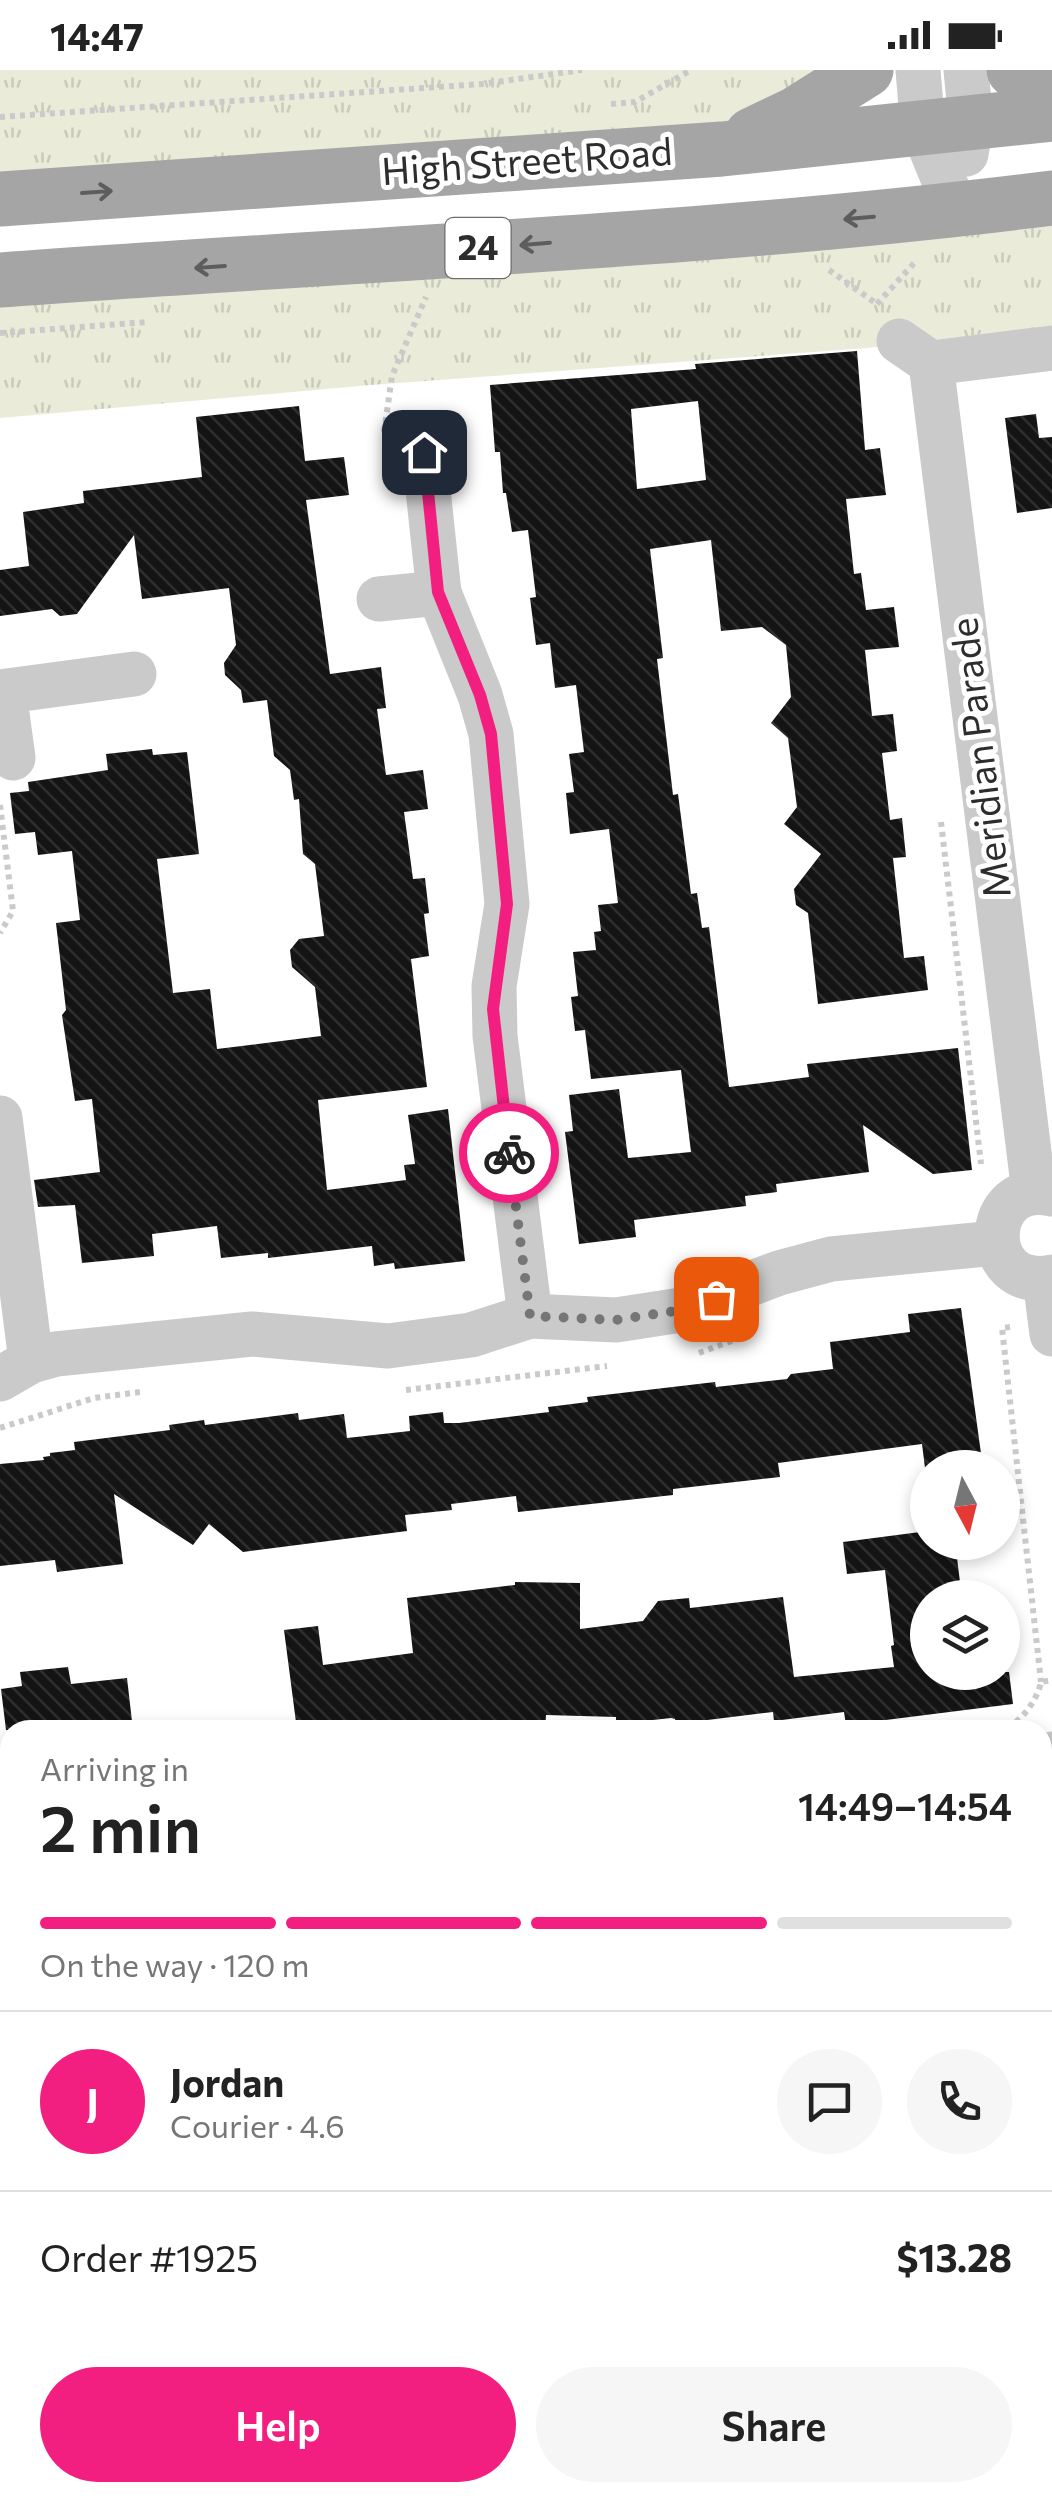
<!DOCTYPE html>
<meta charset="utf-8">
<style>
:root{--surface:#fff;--page:#f6f6f6;--text:#222;--muted:#767676;--line:#e0e0e0;--accent:#f31f80}
body{margin:0;font-family:Commissioner,sans-serif;background:var(--page);color:var(--text);height:100vh;display:flex;flex-direction:column;font-size:38px;white-space:nowrap}
*{box-sizing:border-box;margin:0}
p{font-size:32px;color:var(--muted)}
.icon{flex:none;width:55px;height:55px;fill:none;stroke:currentColor;stroke-width:2;stroke-linecap:round;stroke-linejoin:round}
.map{position:relative;flex:1;overflow:hidden}
.panel{position:absolute;left:0px;top:1650px;width:1052px;height:782px;display:flex;flex-direction:column;background:var(--surface);border-radius:30px 30px 0 0;box-shadow:0 5px 15px #0003}
.panel>*{flex:none}
.needle{width:65px;rotate:173deg}
.controls{position:absolute;left:910px;top:1380px;display:grid;gap:20px}
.controls a{display:grid;place-items:center;width:110px;height:110px;border-radius:50%;background:var(--surface);box-shadow:0 5px 15px #0003;font-size:50px}
.pin{position:absolute;display:grid;place-items:center;width:85px;height:85px;color:#fff;margin:-42px;border-radius:20px;box-shadow:0 5px 15px #0006}
.courier{position:absolute;display:grid;place-items:center;width:100px;height:100px;margin:-50px;border:8px solid #f31f80;border-radius:50%;background:#fff;color:#222;box-shadow:0 2px 12px #0007}
.head em{font-style:normal;font-weight:600}
.head div{display:flex;flex-direction:column-reverse}
.head{display:flex;align-items:center;justify-content:space-between;height:170px;padding:0 40px}
h1{font-size:65px;font-weight:600;line-height:75px}
.bar{display:grid;grid-template-columns:repeat(4,1fr);gap:15px 10px;align-content:center;height:120px;padding:0 40px}
.bar i{height:12px;border-radius:8px;background:var(--line)}
.bar .on{background:var(--accent)}
.bar p{grid-column:span 4}
.line{display:flex;align-items:center;gap:25px;padding:0 40px;border-top:2px solid var(--line)}
.line div{flex:1}
.round{display:grid;place-items:center;flex:none;width:105px;height:105px;border-radius:52px;background:var(--page)}
.primary-button{display:flex;gap:20px;margin-top:auto;padding:20px 40px}
.primary-button a{flex:1;height:115px;border-radius:60px;background:var(--accent);color:#fff;font-size:40px;font-weight:600;line-height:115px;text-align:center}
.primary-button a+a{background:var(--page);color:var(--text)}
.status{display:flex;justify-content:space-between;align-items:center;height:70px;padding:0 50px;background:var(--surface);direction:ltr}
.status svg{height:28px;fill:currentColor}
.map>svg:first-child{display:block}
</style>
<div class="status"><b>14:47</b><svg viewBox="0 0 49 12"><path d="M0 12V9h3v3zM5 12V6h3v6zM10 12V3h3v9zM15 12V0h3v12zM26 1h20v11H26zM47 4h2v5h-2z"/></svg></div>
<div class="map">
<svg width="1052" height="2431" viewBox="0 0 1052 2431">
<defs>
<pattern id="grass-tufts" width="24" height="20" patternUnits="userSpaceOnUse" patternTransform="scale(2.5)"><rect width="24" height="20" fill="#eaecd9"/><path d="M3 7l-1-3M5 7V3M7 7l1-3M15 17l-1-3M17 17v-4M19 17l1-3" fill="none" stroke="#c9cbbb"/></pattern>
<pattern id="building-back-hatch" width="6" height="6" patternUnits="userSpaceOnUse" patternTransform="scale(2.5)"><rect width="6" height="6" fill="#141414"/><path d="M-1 5l2 2M0 0l6 6M5-1l2 2" fill="none" stroke="#2e2e2e"/></pattern>
</defs>
<rect width="100%" height="100%" fill="#fff"/>
<!-- grass -->
<g fill="url(#grass-tufts)">
<polygon points="0,0 866,0 796,44 0,129"/>
<polygon points="1052,128 1052,256 867,278 371,315 0,348 0,210"/>
<polygon points="1043,1735 1052,1737 1052,2431 557,2431 556,2423 1042,2422"/>
<polygon points="10,2205 10,2422 268,2422 280,2431 0,2431 0,2206"/>
</g>
<!-- building -->
<g fill="url(#building-back-hatch)" fill-rule="evenodd">
<path d="M857 281 865 380 880 378 886 425 846 429 854 504 861 503 866 540 894 537 899 577 865 580 872 646 893 644 897 681 882 683 890 750 902 748 906 787 893 788 904 888 924 886 928 920 818 934 808 843 796 835 794 819 821 784 784 754 797 737 788 668 771 653 791 627 786 575 762 557 721 561 711 470 650 479 663 588 657 589 673 725 678 724 691 824 697 823 702 858 709 857 729 1017 809 1007 807 994 958 978 972 1100 933 1104 863 1055 869 1102 776 1114 777 1122 745 1126 746 1136 634 1150 636 1167 579 1174 565 1062 573 1061 569 1025 619 1019 628 1088 691 1082 681 1000 591 1009 585 960 575 961 571 927 578 926 573 882 596 880 594 862 601 861 598 835 618 833 609 759 570 764 566 723 574 722 569 684 584 682 576 615 555 618 550 573 536 575 530 528 536 527 528 460 512 462 506 423H503L500 382H495L490 315 696 299 695 294ZM698 331 706 410 637 419 631 339Z"/>
<polygon points="299,336 305,391 344,387 349,425 306,430 330,604 381,597 386,638 377,639 386,705 423,700 428,739 404,742 413,809 425,808 429,843 424,844 429,886 411,889 427,1017 318,1030 327,1120 406,1110 404,1095 415,1094 408,1045 448,1039 465,1191 395,1199 394,1193 374,1196 372,1176 268,1188 268,1183 221,1188 217,1156 152,1164 154,1186 82,1193 75,1135 38,1137 34,1110 100,1102 92,1029 75,1031 62,945 66,940 56,853 80,850 72,781 38,785 35,762 15,764 10,723 29,721 28,712 108,700 106,684 152,679 153,685 187,682 199,784 157,789 173,923 210,919 217,979 321,966 315,917 292,897 290,880 299,869 324,866 315,794 303,784 299,729 294,730 290,700 274,686 267,630 243,633 241,620 225,605 224,593 236,575 229,518 142,529 134,465 77,544 60,546 52,539 0,546 0,500 29,496 23,442 84,433 83,421 202,407 196,347"/>
<polygon points="1036,344 1039,368 1052,367 1052,438 1017,443 1005,348"/>
<polygon points="961,1238 983,1398 925,1398 922,1374 778,1393 780,1407 673,1419 673,1425 518,1442 516,1426 451,1434 452,1440 405,1445 407,1461 243,1482 209,1454 193,1475 114,1424 123,1494 57,1502 55,1490 0,1496 0,1394 44,1390 43,1387 50,1386 50,1383 75,1380 74,1372 170,1360 169,1355 204,1350 205,1355 298,1343 299,1350 344,1344 347,1368 410,1361 409,1346 443,1342 444,1353 459,1353 549,1342 548,1337 588,1332 587,1327 715,1312 716,1317 787,1309 791,1304 833,1299 830,1272 910,1262 908,1244"/>
<polygon points="928,1461 928,1472 955,1472 962,1528 928,1528 928,1602 1009,1602 1013,1634 846,1655 844,1642 774,1651 773,1642 675,1654 675,1649 671,1648 616,1654 616,1647 546,1645 545,1660 297,1660 284,1560 318,1556 323,1595 413,1583 407,1528 515,1515 515,1512 580,1513 580,1559 643,1551 658,1531 689,1528 690,1538 783,1527 794,1607 894,1597 891,1576 894,1575 885,1500 847,1504 843,1472"/>
<polygon points="68,1597 71,1614 127,1608 133,1660 6,1660 1,1619 22,1616 20,1602"/>
</g>
<g fill="none" stroke-linecap="round" stroke-linejoin="round">
<!-- path -->
<g stroke="#cacaca" stroke-width="6" stroke-dasharray="5 5" stroke-linecap="butt">
<polyline points="611,34 635,32 691,0"/>
<polyline points="0,47 482,14 582,0"/>
<polyline points="829,200 877,234"/>
<polyline points="877,234 916,191"/>
<polyline points="0,263 148,252"/>
<polyline points="384,362 392,306 426,227"/>
<polyline points="0,735 13,841 0,863"/>
<polyline points="941,752 981,1094"/>
<polyline points="1010,1257 1002,1258 1041,1612"/>
<polyline points="699,1283 734,1270"/>
<polyline points="406,1320 607,1296"/>
<polyline points="0,1358 94,1328 140,1322"/>
<path d="M998 1660C1019 1657 1037 1631 1041 1612L1052 1610"/>
<polyline points="1042,1807 1052,1814"/>
<polyline points="0,1875 10,1874"/>
<polyline points="1003,2422 1007,2431"/>
<polyline points="660,2431 662,2422"/>
</g>
<!-- street -->
<g stroke="#cacaca" stroke-width="45">
<polyline points="918,0 923,59 956,140"/>
<polyline points="966,84 971,53 966,0"/>
<polyline points="899,271 931,293 1034,1122"/>
<polyline points="931,293 1052,278"/>
<polyline points="424,382 439,523 480,625 491,664 507,834 494,916 495,966 530,1246"/>
<polyline points="379,529 439,523"/>
<polyline points="0,622 134,604"/>
<polyline points="4,622 13,688"/>
<polyline points="0,1048 31,1291"/>
<path d="M1052 1124C980 1108 978 1222 1052 1207"/>
<polyline points="1045,1209 1052,1264"/>
<polyline points="0,1309 31,1291 56,1284 252,1264 388,1276 471,1265 530,1246 616,1250 681,1240 779,1203 831,1189 996,1173"/>
<polyline points="1052,1684 1049,1704 1052,1719"/>
<polyline points="0,1827 10,1826"/>
</g>
<!-- primary -->
<g stroke="#a5a5a5" stroke-width="55">
<polyline points="1014,0 1045,30 1052,33"/>
<polyline points="752,65 796,44 866,0"/>
<polyline points="0,129 722,79 1052,44"/>
<path d="M0 210C350 184 703 172 1052 128"/>
</g>
</g>
<!-- one-way arrows -->
<defs><path id="oneway-shaft" d="M-6 0H5M1.5-3L5.5 0L1.5 3" fill="none" stroke-width="1.6" stroke-linecap="round" stroke-linejoin="round" transform="scale(2.5)"/></defs>
<g stroke="#5d5d5d">
<use href="#oneway-shaft" transform="translate(97 122) rotate(-4)"/>
<use href="#oneway-shaft" transform="translate(859 148) rotate(175)"/>
<use href="#oneway-shaft" transform="translate(535 174) rotate(175)"/>
<use href="#oneway-shaft" transform="translate(210 197) rotate(176)"/>
</g>
<g fill="none" stroke-linecap="round" stroke-linejoin="round">
<!-- done -->
<polyline stroke="#767676" stroke-width="10" stroke-dasharray="0 18" points="509,1083 530,1246 616,1250 682,1240 716,1229"/>
<!-- route -->
<polyline stroke="#f31f80" stroke-width="12" points="424,382 438,522 480,625 491,664 507,834 493,939 509,1083"/>
</g>
<g text-anchor="middle" stroke-width="10" stroke-linejoin="round" paint-order="stroke">
<!-- shield labels -->
<rect fill="#fff" stroke="#6c6c6c" stroke-width="2.5" x="445.5" y="148" width="65" height="60" rx="8"/>
<g font-size="35" font-weight="bold" fill="#2d2d2d">
<text x="478" y="190">24</text>
</g>
<!-- street labels -->
<g font-size="38" fill="#2d2d2d" stroke="#fff">
<text transform="translate(527 92) rotate(-4)" y="13">High Street Road</text>
<text transform="translate(981 688) rotate(-97)" y="13">Meridian Parade</text>
</g>
</g>
</svg>
<div class="controls">
<a><svg class="needle" viewBox="-14 -14 28 28"><path d="M0-13l5 13h-10z" fill="#e53935"/><path d="M0 13l5-13h-10z" fill="#767676"/></svg></a>
<a><svg class="icon" aria-label="layers" viewBox="0 0 24 24"><path d="M12 4l9 5-9 5-9-5zM3 14l9 5 9-5"/></svg></a>
</div>
<div class="pin" style="left:716px;top:1229px;background:#ea580c"><svg class="icon" aria-label="bag" viewBox="0 0 24 24"><path d="M5 8h14l-1 12H6zM9 8a3 3 0 0 1 6 0"/></svg></div>
<div class="pin" style="left:424px;top:382px;background:#1f2937"><svg class="icon" aria-label="home" viewBox="0 0 24 24"><path d="M3 11l9-7 9 7M6 9v11h12V9"/></svg></div>
<div class="courier" style="left:509px;top:1083px"><svg class="icon" aria-label="bike" viewBox="0 0 24 24"><circle cx="6" cy="16" r="4"/><circle cx="18" cy="16" r="4"/><path d="M6 16l4-8h5l3 8M10 8l3 8H6M13 5h3"/></svg></div>
<section class="panel">
<div class="head"><div><h1>2 min</h1><p>Arriving in</p></div><em>14:49–14:54</em></div>
<div class="bar"><i class="on"></i><i class="on"></i><i class="on"></i><i></i><p>On the way · 120 m</p></div>
<div class="line" style="height:180px"><b class="round" style="background:var(--accent);color:#fff">J</b><div><b>Jordan</b><p>Courier · 4.6</p></div><a class="round"><svg class="icon" aria-label="chat" viewBox="0 0 24 24"><path d="M4 5h16v11H9l-5 4z"/></svg></a><a class="round"><svg class="icon" aria-label="phone" viewBox="0 0 24 24"><path d="M5 4h4l2 5-3 2q2 4 5 5l2-3 5 2v4C11 20 4 13 5 4z"/></svg></a></div>
<div class="line" style="height:130px"><div>Order #1925</div><b>$13.28</b></div>
<div class="primary-button"><a>Help</a><a>Share</a></div>
</section>
</div>
